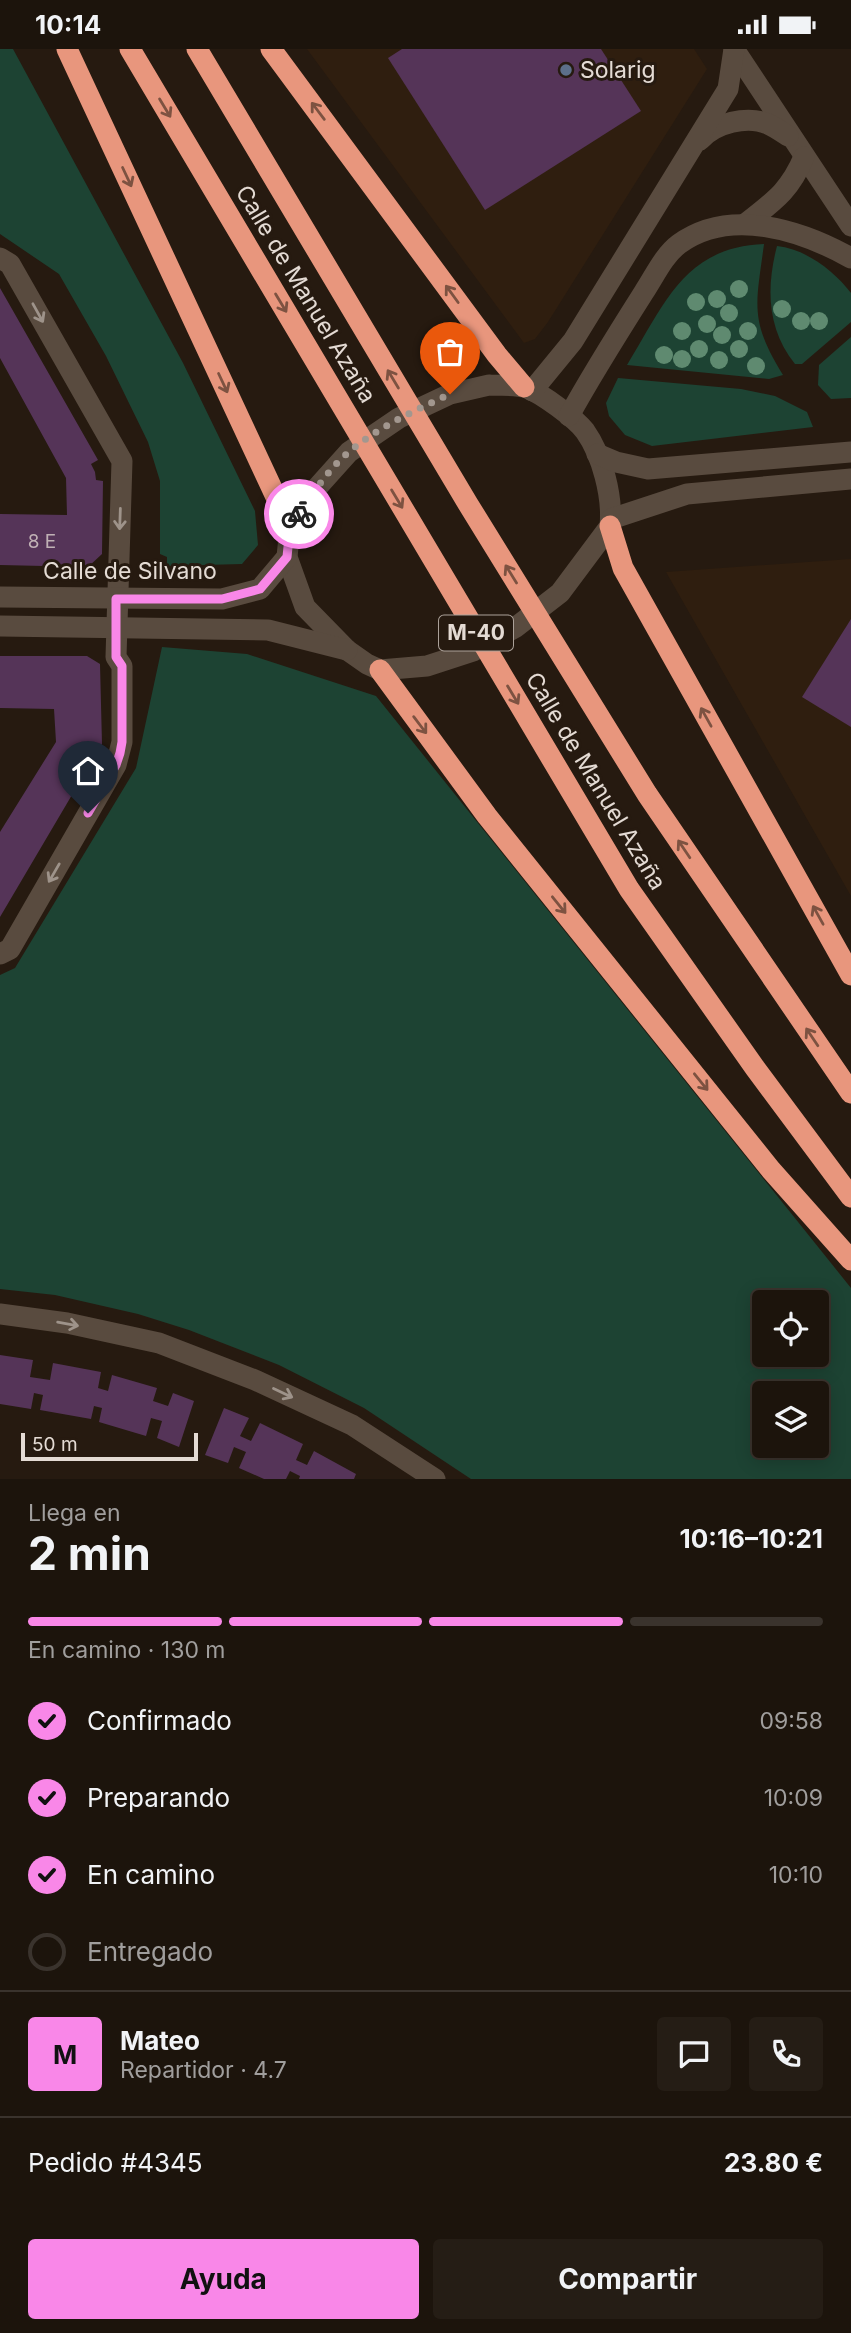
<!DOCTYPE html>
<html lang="es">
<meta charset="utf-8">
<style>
:root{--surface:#1c140c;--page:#251d15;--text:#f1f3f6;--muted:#a09e9d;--line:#3a332d;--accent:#f987e8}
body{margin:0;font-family:Inter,sans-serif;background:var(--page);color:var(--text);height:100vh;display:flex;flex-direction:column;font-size:26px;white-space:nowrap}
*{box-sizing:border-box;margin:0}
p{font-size:23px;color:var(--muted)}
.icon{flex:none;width:38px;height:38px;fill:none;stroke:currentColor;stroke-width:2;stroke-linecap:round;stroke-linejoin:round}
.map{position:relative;height:1430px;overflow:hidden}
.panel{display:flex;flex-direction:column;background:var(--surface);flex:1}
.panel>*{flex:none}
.buttons{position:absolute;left:752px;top:1241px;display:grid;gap:14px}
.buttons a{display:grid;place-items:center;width:77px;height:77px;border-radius:7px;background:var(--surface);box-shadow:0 4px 18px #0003,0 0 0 2px var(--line);font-size:35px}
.scale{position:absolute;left:21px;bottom:18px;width:177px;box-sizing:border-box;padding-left:7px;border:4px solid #e4dbd4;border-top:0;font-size:19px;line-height:24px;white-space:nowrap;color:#e4dbd4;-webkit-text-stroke:5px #261a10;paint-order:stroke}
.pin{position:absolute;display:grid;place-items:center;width:60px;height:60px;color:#fff;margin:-72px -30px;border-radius:50% 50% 50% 0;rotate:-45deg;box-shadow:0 0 7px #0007}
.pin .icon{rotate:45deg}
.courier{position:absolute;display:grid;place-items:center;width:70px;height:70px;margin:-35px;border:5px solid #f987e8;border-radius:50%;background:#fff;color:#222;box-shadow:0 2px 9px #0007}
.overview em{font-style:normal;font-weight:700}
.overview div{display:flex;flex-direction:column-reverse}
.overview{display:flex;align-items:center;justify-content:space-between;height:119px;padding:0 28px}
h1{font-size:46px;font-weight:700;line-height:52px}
.bar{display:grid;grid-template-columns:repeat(4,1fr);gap:10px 7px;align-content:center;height:84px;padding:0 28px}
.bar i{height:9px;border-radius:5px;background:var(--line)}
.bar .on{background:var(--accent)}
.bar p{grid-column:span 4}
.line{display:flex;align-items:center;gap:18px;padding:0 28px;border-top:2px solid var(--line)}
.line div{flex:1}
.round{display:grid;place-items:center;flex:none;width:74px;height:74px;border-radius:7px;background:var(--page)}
ol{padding:0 28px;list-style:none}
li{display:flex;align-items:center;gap:21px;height:77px}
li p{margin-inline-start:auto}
li .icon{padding:7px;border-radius:50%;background:var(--accent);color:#111;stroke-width:4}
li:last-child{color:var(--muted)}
li i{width:38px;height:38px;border:4px solid var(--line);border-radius:50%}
.primary-button{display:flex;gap:14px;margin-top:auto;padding:14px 28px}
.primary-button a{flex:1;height:80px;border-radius:7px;background:var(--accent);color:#111;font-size:28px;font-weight:700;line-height:80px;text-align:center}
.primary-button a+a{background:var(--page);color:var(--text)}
.status{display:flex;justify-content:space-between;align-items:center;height:49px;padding:0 35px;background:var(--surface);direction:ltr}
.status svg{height:19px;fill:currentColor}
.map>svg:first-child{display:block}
</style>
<div class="status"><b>10:14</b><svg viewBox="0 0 49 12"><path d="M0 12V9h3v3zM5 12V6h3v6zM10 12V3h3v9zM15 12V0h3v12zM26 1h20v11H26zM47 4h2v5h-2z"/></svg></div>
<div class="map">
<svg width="851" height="1430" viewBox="0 0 851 1430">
<rect width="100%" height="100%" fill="#261a10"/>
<!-- built -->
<g fill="#2f1e0f">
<polygon points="307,0 694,0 707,20 548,273 535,290 524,294"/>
<polygon points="851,510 851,847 666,523"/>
</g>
<!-- green -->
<g fill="#1d4333" fill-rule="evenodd">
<polygon points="0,0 13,0 183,314 255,462 258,496 242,515 167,517 167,508 160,505 160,432 148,393 106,307 59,225 0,185"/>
<path d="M764 195C756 256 749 271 783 326L769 330 627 316C664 256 684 198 764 195Z"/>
<path d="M777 197C806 200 834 222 851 244V273L802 315H795C767 280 766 239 777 197Z"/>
<polygon points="851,288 851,349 831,350 818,336 819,316"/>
<polygon points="618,329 741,340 775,347 807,363 813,378 652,397 625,386 609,367 606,354"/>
<path d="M162 598 247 605 376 647 851 1239V1430H471L364 1359 279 1316 189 1281 138 1265 55 1246 0 1240V926L15 919 136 719ZM765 1253H817V1306H765ZM765 1344H817V1396H765Z"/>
</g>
<!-- building -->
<g fill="#553458">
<polygon points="402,0 601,0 641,62 485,161 388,9"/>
<polygon points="0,239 98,411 91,415 95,423 96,431 103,432 102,505 88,518 0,516 0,465 67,466 66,429 0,309"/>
<polygon points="851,570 851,678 802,648"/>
<polygon points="0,607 87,607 100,615 102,695 0,868 0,783 56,693 54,660 0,659"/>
<polygon points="0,1306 33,1311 30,1328 50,1331 53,1314 101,1323 98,1339 108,1342 112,1326 157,1339 153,1352 168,1357 173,1344 194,1352 179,1398 157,1389 162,1372 151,1369 146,1387 99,1373 102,1359 94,1357 91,1370 40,1361 43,1346 34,1344 31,1360 0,1355"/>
<polygon points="224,1359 249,1369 240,1387 251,1392 260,1374 303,1395 296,1411 307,1416 314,1402 356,1425 354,1430 299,1430 300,1427 290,1422 286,1430 264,1430 239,1419 246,1403 234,1398 228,1414 205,1406"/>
</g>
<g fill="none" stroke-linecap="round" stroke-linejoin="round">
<!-- minor -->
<g stroke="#594b3f" stroke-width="21">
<polyline points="734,0 851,177"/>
<path d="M700 91C715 74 747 66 768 75 775 78 782 83 788 87"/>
<path d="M745 175C774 152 789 143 804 108"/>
<polyline points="0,209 10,215 122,412 116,608 122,617 122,693 116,716 10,900 0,905"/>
<path d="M489 336C501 337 516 335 527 339 542 345 575 369 585 382 602 406 613 447 610 477L560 544 516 578 473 602 427 617 380 621 367 615 347 601 305 558 287 508 290 478 314 442 349 403 399 369 450 345Z"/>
<polyline points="532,342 573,292 728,40 734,0"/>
<path d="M569 367C592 325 618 284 644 243 654 228 664 206 679 195 730 158 801 181 851 209"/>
<polyline points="597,405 616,413 648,420 851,403"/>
<polyline points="611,470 687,445 851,430"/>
<polyline points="0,548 222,550 260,540 287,508"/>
<polyline points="0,577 268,581 347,601"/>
<polyline points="0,1265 67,1274 159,1294 255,1331 352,1376 435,1430"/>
</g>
<!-- highway -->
<g stroke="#e8967d" stroke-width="21">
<polyline points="67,0 290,478"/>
<polyline points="130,0 629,840 755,1019 851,1148"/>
<polyline points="197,0 468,455 647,745 851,1044"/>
<polyline points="271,0 497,306 524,338"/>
<polyline points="610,477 623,519 851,926"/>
<polyline points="380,621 487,767 771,1121 851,1211"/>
</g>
</g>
<!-- trees -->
<g fill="#5f8a70">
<circle cx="739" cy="240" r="9"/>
<circle cx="717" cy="250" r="9"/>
<circle cx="696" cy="253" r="9"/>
<circle cx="782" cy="260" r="9"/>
<circle cx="729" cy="264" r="9"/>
<circle cx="801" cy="272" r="9"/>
<circle cx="819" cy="272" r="9"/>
<circle cx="707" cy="275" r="9"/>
<circle cx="682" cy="282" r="9"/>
<circle cx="748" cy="282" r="9"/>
<circle cx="722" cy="286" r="9"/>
<circle cx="699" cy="300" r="9"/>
<circle cx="739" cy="300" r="9"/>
<circle cx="664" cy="306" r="9"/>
<circle cx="682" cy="310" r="9"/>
<circle cx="719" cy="311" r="9"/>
<circle cx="756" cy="317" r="9"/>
</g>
<!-- one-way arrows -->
<defs><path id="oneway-shaft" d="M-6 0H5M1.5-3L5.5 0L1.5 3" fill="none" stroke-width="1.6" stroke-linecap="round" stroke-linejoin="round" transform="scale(1.75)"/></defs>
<g stroke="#7d5241">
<use href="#oneway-shaft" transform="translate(165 59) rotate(59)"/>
<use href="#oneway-shaft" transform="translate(318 62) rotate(-127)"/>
<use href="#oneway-shaft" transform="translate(127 128) rotate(65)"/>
<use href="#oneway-shaft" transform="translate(452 245) rotate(-126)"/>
<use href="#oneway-shaft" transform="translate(281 254) rotate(59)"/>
<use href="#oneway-shaft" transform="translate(393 330) rotate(-121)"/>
<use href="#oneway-shaft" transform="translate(223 334) rotate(65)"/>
<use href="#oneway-shaft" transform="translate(397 450) rotate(59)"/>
<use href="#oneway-shaft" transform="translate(511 525) rotate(-122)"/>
<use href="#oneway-shaft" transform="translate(513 646) rotate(59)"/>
<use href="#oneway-shaft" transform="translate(706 668) rotate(-119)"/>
<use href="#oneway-shaft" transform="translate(420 676) rotate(53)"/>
<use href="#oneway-shaft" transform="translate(684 800) rotate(-124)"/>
<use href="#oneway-shaft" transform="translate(559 856) rotate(51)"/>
<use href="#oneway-shaft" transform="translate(818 866) rotate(-119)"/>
<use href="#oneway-shaft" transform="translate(812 988) rotate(-124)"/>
<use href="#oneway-shaft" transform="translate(701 1033) rotate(51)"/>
</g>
<g stroke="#9e938a">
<use href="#oneway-shaft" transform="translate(38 264) rotate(61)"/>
<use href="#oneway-shaft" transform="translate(120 470) rotate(92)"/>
<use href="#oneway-shaft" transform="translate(54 824) rotate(120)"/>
<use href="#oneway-shaft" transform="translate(68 1275) rotate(10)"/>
<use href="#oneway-shaft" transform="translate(283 1344) rotate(25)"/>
</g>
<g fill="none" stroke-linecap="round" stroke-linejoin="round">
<!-- done -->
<path stroke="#a2978f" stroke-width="7" stroke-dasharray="0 12.6" d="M299 465C313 444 330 418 350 402 380 377 416 361 450 345"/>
<!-- route -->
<polyline stroke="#f987e8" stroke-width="9" points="88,764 116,716 120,704 122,693 122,617 116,608 116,550 222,550 260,540 287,508 290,478 299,465"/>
</g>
<!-- markers -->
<circle fill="#5c6f8a" stroke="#261a10" stroke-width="2.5" cx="566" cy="21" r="7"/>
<g text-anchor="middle" stroke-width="6" stroke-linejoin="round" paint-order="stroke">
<!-- number labels -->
<g font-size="19" fill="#c0b1b5">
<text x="42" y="499">8 E</text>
</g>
<!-- shield labels -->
<rect fill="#261a10" stroke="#aba199" stroke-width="2" x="439" y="566.5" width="74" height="35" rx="5"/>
<g font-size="21" font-weight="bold" fill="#e4dbd4">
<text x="476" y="591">M-40</text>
</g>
<!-- poi labels -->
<g font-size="23" fill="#e4dbd4" stroke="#261a10" text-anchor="start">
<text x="580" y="29">Solarig</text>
</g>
<!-- street labels -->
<g font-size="23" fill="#e4dbd4" stroke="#261a10">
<text transform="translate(306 245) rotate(59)" y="8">Calle de Manuel Azaña</text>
<text x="130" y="530">Calle de Silvano</text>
<text transform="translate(596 732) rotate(59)" y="8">Calle de Manuel Azaña</text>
</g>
</g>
</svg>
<div class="buttons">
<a><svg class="icon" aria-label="locate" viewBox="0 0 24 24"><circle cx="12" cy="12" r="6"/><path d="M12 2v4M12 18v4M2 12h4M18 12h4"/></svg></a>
<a><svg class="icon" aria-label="layers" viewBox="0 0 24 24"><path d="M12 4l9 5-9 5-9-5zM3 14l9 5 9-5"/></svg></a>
</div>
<div class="scale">50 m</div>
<div class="pin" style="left:450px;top:345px;background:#ea580c"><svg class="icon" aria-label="bag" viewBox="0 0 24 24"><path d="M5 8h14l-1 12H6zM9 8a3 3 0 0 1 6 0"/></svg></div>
<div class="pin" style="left:88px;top:764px;background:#1f2937"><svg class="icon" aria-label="home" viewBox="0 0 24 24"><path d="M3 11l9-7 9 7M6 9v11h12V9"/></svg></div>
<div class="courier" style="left:299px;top:465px"><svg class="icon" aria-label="bike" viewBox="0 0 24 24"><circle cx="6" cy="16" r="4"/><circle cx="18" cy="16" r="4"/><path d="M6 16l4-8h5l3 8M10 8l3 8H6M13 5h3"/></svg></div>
</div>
<section class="panel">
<div class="overview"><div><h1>2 min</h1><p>Llega en</p></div><em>10:16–10:21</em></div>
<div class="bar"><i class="on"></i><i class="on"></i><i class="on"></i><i></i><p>En camino · 130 m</p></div>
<ol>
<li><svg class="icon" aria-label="check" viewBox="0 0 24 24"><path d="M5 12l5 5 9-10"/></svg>Confirmado<p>09:58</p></li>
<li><svg class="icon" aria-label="check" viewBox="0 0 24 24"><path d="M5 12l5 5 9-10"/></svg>Preparando<p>10:09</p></li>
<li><svg class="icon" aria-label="check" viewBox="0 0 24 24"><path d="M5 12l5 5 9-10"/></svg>En camino<p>10:10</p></li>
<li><i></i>Entregado</li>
</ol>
<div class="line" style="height:126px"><b class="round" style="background:var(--accent);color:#111">M</b><div><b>Mateo</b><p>Repartidor · 4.7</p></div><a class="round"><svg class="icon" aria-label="chat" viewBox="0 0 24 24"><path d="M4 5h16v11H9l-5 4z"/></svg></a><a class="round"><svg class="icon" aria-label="phone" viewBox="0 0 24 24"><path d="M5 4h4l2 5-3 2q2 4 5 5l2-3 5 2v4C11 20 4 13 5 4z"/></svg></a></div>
<div class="line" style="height:91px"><div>Pedido #4345</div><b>23.80 €</b></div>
<div class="primary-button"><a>Ayuda</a><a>Compartir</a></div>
</section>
